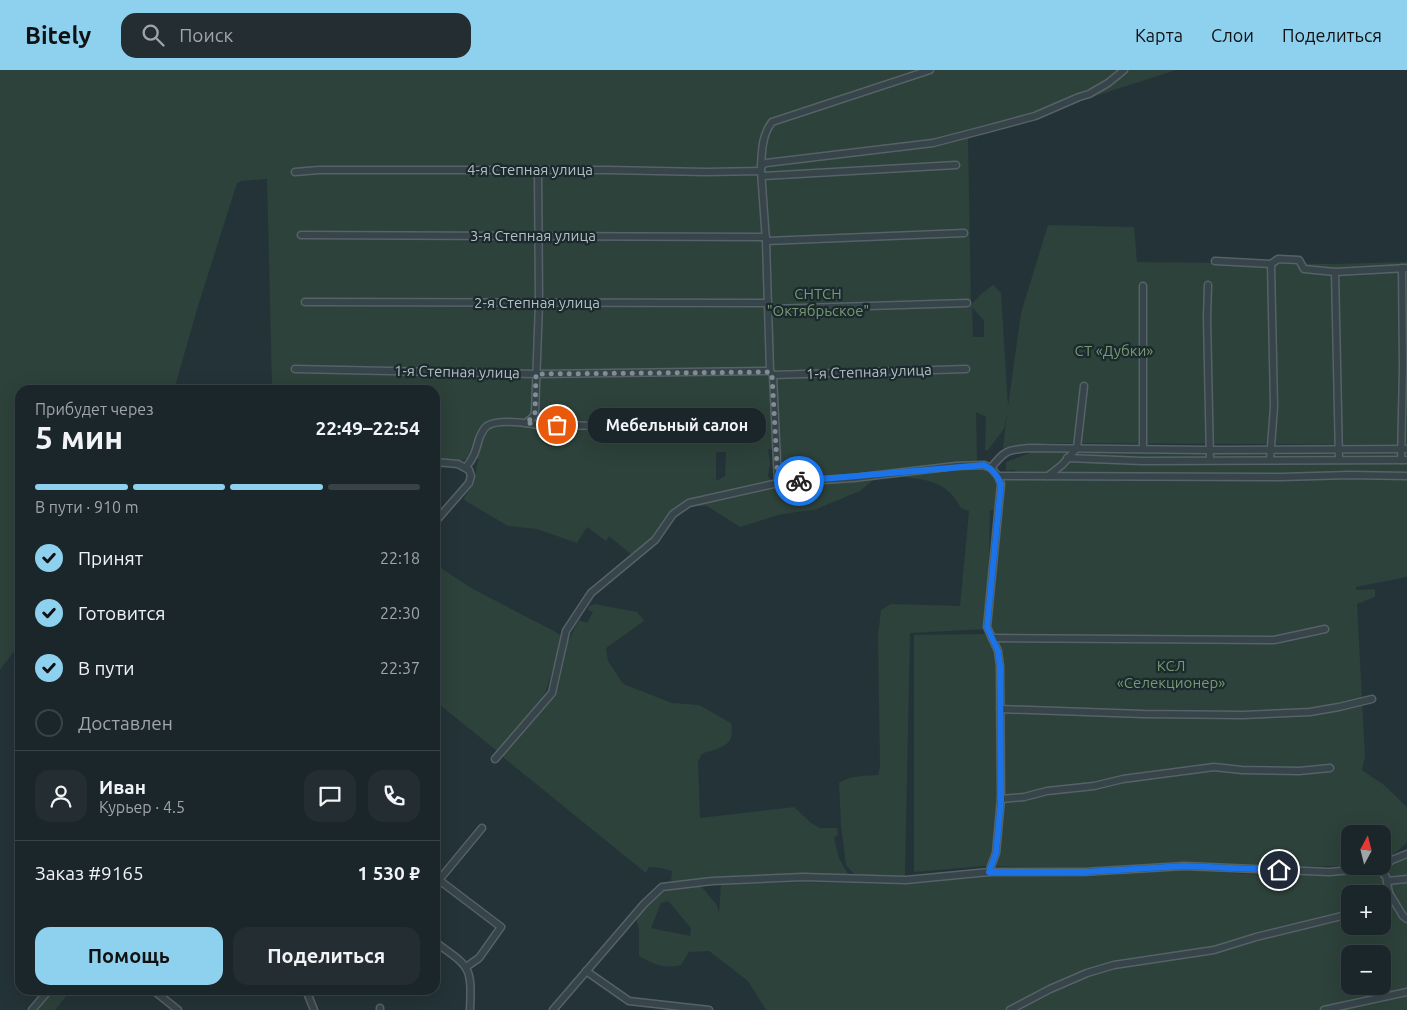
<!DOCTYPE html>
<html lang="ru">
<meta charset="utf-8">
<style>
:root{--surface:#1b262a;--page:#242e32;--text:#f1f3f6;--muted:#a0a5a8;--line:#394347;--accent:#8ed1ee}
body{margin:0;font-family:Ubuntu,sans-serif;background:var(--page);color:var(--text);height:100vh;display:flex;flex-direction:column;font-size:19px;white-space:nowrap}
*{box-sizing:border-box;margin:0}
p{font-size:16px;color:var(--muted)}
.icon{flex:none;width:28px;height:28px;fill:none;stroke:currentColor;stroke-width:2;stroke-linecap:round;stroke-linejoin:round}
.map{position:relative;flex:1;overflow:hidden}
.side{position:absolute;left:15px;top:315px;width:425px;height:610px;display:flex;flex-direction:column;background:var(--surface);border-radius:15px;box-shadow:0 5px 20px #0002,0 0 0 1px var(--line)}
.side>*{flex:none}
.needle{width:32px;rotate:7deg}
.controls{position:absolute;left:1341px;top:755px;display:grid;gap:10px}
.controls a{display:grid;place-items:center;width:50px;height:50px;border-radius:10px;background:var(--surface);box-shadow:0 5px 20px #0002,0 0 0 1px var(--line);font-size:25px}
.pin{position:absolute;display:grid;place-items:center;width:42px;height:42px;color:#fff;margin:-21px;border:2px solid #fff;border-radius:50%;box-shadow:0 1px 5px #0007}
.courier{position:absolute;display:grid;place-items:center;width:50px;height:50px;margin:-25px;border:4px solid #1a73e8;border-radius:50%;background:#fff;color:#222;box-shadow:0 1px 6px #0007}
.bubble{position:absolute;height:35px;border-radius:15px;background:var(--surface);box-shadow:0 5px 20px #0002,0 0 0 1px var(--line);font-size:16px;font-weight:600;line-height:35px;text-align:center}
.headline em{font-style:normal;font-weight:600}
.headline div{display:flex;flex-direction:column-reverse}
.headline{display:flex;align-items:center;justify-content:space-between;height:85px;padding:0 20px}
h1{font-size:32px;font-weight:600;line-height:38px}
.bar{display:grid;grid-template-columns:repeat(4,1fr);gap:8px 5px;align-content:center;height:60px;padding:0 20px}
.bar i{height:6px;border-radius:4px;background:var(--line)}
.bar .selected{background:var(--accent)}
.bar p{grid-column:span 4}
.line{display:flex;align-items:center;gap:12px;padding:0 20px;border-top:1px solid var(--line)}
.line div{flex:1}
.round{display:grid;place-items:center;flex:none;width:52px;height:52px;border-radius:15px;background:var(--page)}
ol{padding:0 20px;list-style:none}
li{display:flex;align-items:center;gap:15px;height:55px}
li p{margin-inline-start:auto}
li .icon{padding:5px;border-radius:50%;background:var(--accent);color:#111;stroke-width:4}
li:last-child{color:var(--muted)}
li i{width:28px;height:28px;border:2px solid var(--line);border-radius:50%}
.action{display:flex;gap:10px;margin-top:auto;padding:10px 20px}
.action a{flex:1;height:58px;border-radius:15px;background:var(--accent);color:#111;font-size:20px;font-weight:600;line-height:58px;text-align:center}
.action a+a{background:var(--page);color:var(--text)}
header{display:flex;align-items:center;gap:30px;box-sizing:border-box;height:70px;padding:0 25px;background:var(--accent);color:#111}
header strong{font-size:24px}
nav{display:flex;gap:28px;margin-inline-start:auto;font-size:18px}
.search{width:350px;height:45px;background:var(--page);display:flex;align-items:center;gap:12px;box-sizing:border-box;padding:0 18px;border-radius:15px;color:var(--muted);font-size:19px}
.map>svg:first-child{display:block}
</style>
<header>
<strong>Bitely</strong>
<div class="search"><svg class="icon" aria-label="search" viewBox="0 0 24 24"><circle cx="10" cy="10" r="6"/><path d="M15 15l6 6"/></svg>Поиск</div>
<nav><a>Карта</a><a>Слои</a><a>Поделиться</a></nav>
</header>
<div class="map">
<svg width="1407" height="940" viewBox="0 0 1407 940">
<rect width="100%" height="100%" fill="#243338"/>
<!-- green -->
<g fill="#2d423a" fill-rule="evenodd">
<path d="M0 0H1176L968 67 971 235 981 224 993 215 1001 223 1008 336 1021 243 1048 155 1134 157 1137 192 1332 194 1407 192V375L1049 373 1003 378 1007 343 1004 359 988 380H985L986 347 976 342 977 391 776 411 773 380 768 379 770 392 768 406 772 412 688 432 654 469 632 485 609 466 606 471 587 457 577 473 537 459 508 456 464 430C466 422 471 420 474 413 477 405 475 397 479 389H469L459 391 435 390V320H277V317L272 315 267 109 241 111 237 113 198 236 174 320H20V573L0 600ZM972 237 984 251V267H973V270ZM716 382H726L725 406 716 411Z"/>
<path d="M1035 381H1407V507L1356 517V520L1375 519V527L1357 534 1365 687 1362 700 1384 715 1407 737V772L1400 779 1383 791 1382 764H1350V796L1278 797 1215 793 1169 794 1078 798 985 796 914 802V565L987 564 988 559 910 563 905 805 902 807 856 806 846 795 841 756 839 713C850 705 866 706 878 705L880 698 878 566 881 540 891 534 960 536 969 441 961 438C947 410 923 409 895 406L957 398 984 397 995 406 998 414 996 440H990L988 533 994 532 1002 409 1372 403H1022L1013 400 1006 401V392Z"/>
<polygon points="876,408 860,421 814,440 782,444 740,457 707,436 693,436 779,416"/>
<polygon points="435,494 471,518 554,561 563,567 543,630 512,667 497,681 435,631"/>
<path d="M595 534 637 542 644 551 606 578 608 591 623 614 672 633 699 635 731 653C736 677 721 677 702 684L698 691 700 748 794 737 810 752 820 758H837L838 765 834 768 839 788 849 806 678 813 671 812 672 801 660 798 649 797 646 803 504 688 503 685 558 618 568 571 579 550 587 553 593 542 588 540 589 536Z"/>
<path d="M1407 779V940H766L748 911 709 881 689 882 681 895C664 899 653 894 639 886V860L636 847 662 820 701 816 717 835 719 843 721 814 805 812 906 814 991 806 1084 807 1185 800 1264 805 1319 804 1377 801ZM1350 824H1382V856H1350ZM668 831 691 858 690 866 651 858 661 833ZM1350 884H1382V916H1350Z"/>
<polygon points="54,920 71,920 55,940 38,940"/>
</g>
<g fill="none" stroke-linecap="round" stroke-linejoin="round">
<defs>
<g id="street">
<path d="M761 96C762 80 762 65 772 52L930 0"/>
<polyline points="761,101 761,96 766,93 933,73 987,59 1035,46 1079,27 1089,24 1108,13 1124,0"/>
<polyline points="295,102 319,100 608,100 706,102 761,101 766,171 770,301 773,305 778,413"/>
<polyline points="763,106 956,95"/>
<polyline points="301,165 766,167"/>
<polyline points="766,171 964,163"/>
<polyline points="1215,191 1271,194 1274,337 1270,390"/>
<polyline points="1271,194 1278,189 1299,190 1304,199 1335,202 1407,198"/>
<polyline points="1335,202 1339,389"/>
<polyline points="1208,215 1207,248 1210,390"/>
<polyline points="1143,216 1143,379"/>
<polyline points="305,232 768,233"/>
<polyline points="769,239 967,233"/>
<polyline points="295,299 536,304 770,301"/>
<polyline points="773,305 966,299"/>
<polyline points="526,353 533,347 535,343 539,233 538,100"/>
<polyline points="1067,388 1142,391 1407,390"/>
<polyline points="1401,390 1403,298 1402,198"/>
<polyline points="435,392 458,394 469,400 471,406 469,413 435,452"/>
<path d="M466 397C474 388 476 380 479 369 481 364 483 359 487 356 497 349 526 353 538 355L690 357"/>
<path d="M991 398C1004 381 1007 380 1029 378L1209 380 1407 379"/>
<polyline points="998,406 1281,407 1350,405 1407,406"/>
<polyline points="1048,406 1062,395 1077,378 1084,316"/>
<polyline points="992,568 1274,570 1325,559"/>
<polyline points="1000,639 1143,644 1243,645 1310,642 1339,637 1372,629"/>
<polyline points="495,689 552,623 566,561 591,523 655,470 673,444 689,433 778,413 853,408 956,396 984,395 991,398 998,406 1001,414 987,557 998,581 1000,596 1001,729 996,783 989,802 906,810 803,807 712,811 662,817 644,834 553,940"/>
<polyline points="1001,729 1024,727 1047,721 1094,716 1123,709 1214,697 1242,700 1299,701 1330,698"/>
<polyline points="1380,799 1392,790 1407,784"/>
<polyline points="989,802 1085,802 1184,796 1329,802 1365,799 1380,799 1386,807 1389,823 1387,828 1382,830"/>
<polyline points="1388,811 1407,809"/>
<polyline points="1389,823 1403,846 1407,849"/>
<path d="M435 872C470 897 472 896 470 940"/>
<polyline points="466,897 479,888 501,857 439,810 482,758"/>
<polyline points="586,901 629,931 709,940"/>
<polyline points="153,920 178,940"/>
<polyline points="306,920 314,940"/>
<polyline points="380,938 380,940"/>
<polyline points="32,940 49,920"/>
<polyline points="1010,940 1050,919 1087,903 1114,895 1214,880 1256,867 1350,844"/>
<polyline points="1324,940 1407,922"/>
</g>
</defs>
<!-- street casing -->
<use href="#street" stroke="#556267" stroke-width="9"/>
<!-- street -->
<use href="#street" stroke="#374449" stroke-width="6"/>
</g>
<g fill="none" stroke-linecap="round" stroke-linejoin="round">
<!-- done -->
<polyline stroke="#808e94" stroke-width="5" stroke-dasharray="0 9" points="557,355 526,353 533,347 535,343 536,304 770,302 772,305 778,413 799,411"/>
<!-- route -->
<path stroke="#1a73e8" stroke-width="6" d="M799 411 984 395C993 399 997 405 1001 414L987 557 998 581 1000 596 1001 730 996 783 989 802H1085L1184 796 1279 800"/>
</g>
<g text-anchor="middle" stroke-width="4.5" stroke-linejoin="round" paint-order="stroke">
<!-- street labels -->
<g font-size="15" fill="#b2bfc5" stroke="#1c292d">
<text x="530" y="105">4-я Степная улица</text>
<text x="533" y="171">3-я Степная улица</text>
<text x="537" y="238">2-я Степная улица</text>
<text transform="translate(457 302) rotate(1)" y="5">1-я Степная улица</text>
<text transform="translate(869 302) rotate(-2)" y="5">1-я Степная улица</text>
</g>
<!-- park labels -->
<g font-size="15" fill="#769972" stroke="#1c292d">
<text x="818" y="229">СНТСН<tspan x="818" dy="17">"Октябрьское"</tspan></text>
<text x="1114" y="286">СТ «Дубки»</text>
<text x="1171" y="601">КСЛ<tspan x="1171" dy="17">«Селекционер»</tspan></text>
</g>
</g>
</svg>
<div class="controls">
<a><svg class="needle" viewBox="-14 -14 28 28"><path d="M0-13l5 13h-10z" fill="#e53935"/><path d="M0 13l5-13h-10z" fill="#a0a5a8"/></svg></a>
<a>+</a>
<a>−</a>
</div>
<div class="pin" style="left:557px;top:355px;background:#ea580c"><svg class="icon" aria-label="bag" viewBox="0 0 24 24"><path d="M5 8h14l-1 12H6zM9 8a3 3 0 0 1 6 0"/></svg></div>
<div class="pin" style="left:1279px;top:800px;background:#1f2937"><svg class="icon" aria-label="home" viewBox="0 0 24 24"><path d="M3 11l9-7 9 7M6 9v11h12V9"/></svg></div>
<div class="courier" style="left:799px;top:411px"><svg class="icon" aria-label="bike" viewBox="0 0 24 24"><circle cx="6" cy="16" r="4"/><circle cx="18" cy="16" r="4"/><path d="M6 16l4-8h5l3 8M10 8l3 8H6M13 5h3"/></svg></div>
<div class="bubble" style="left:588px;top:338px;width:178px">Мебельный салон</div>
<section class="side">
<div class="headline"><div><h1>5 мин</h1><p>Прибудет через</p></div><em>22:49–22:54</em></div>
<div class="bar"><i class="selected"></i><i class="selected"></i><i class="selected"></i><i></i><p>В пути · 910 m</p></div>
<ol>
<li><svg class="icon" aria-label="check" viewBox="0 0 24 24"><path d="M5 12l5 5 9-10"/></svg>Принят<p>22:18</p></li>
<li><svg class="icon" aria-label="check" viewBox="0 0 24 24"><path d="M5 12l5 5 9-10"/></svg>Готовится<p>22:30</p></li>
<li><svg class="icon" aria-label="check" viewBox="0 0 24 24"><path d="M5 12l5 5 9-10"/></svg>В пути<p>22:37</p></li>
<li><i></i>Доставлен</li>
</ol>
<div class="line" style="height:90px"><a class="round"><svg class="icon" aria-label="person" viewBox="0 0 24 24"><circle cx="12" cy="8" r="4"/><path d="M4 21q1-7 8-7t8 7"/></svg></a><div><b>Иван</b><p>Курьер · 4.5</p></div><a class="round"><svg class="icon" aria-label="chat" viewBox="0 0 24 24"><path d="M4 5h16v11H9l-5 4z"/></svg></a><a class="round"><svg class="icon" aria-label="phone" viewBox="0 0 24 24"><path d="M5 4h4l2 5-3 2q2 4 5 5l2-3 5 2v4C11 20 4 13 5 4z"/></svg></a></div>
<div class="line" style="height:65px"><div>Заказ #9165</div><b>1 530 ₽</b></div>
<div class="action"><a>Помощь</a><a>Поделиться</a></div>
</section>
</div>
